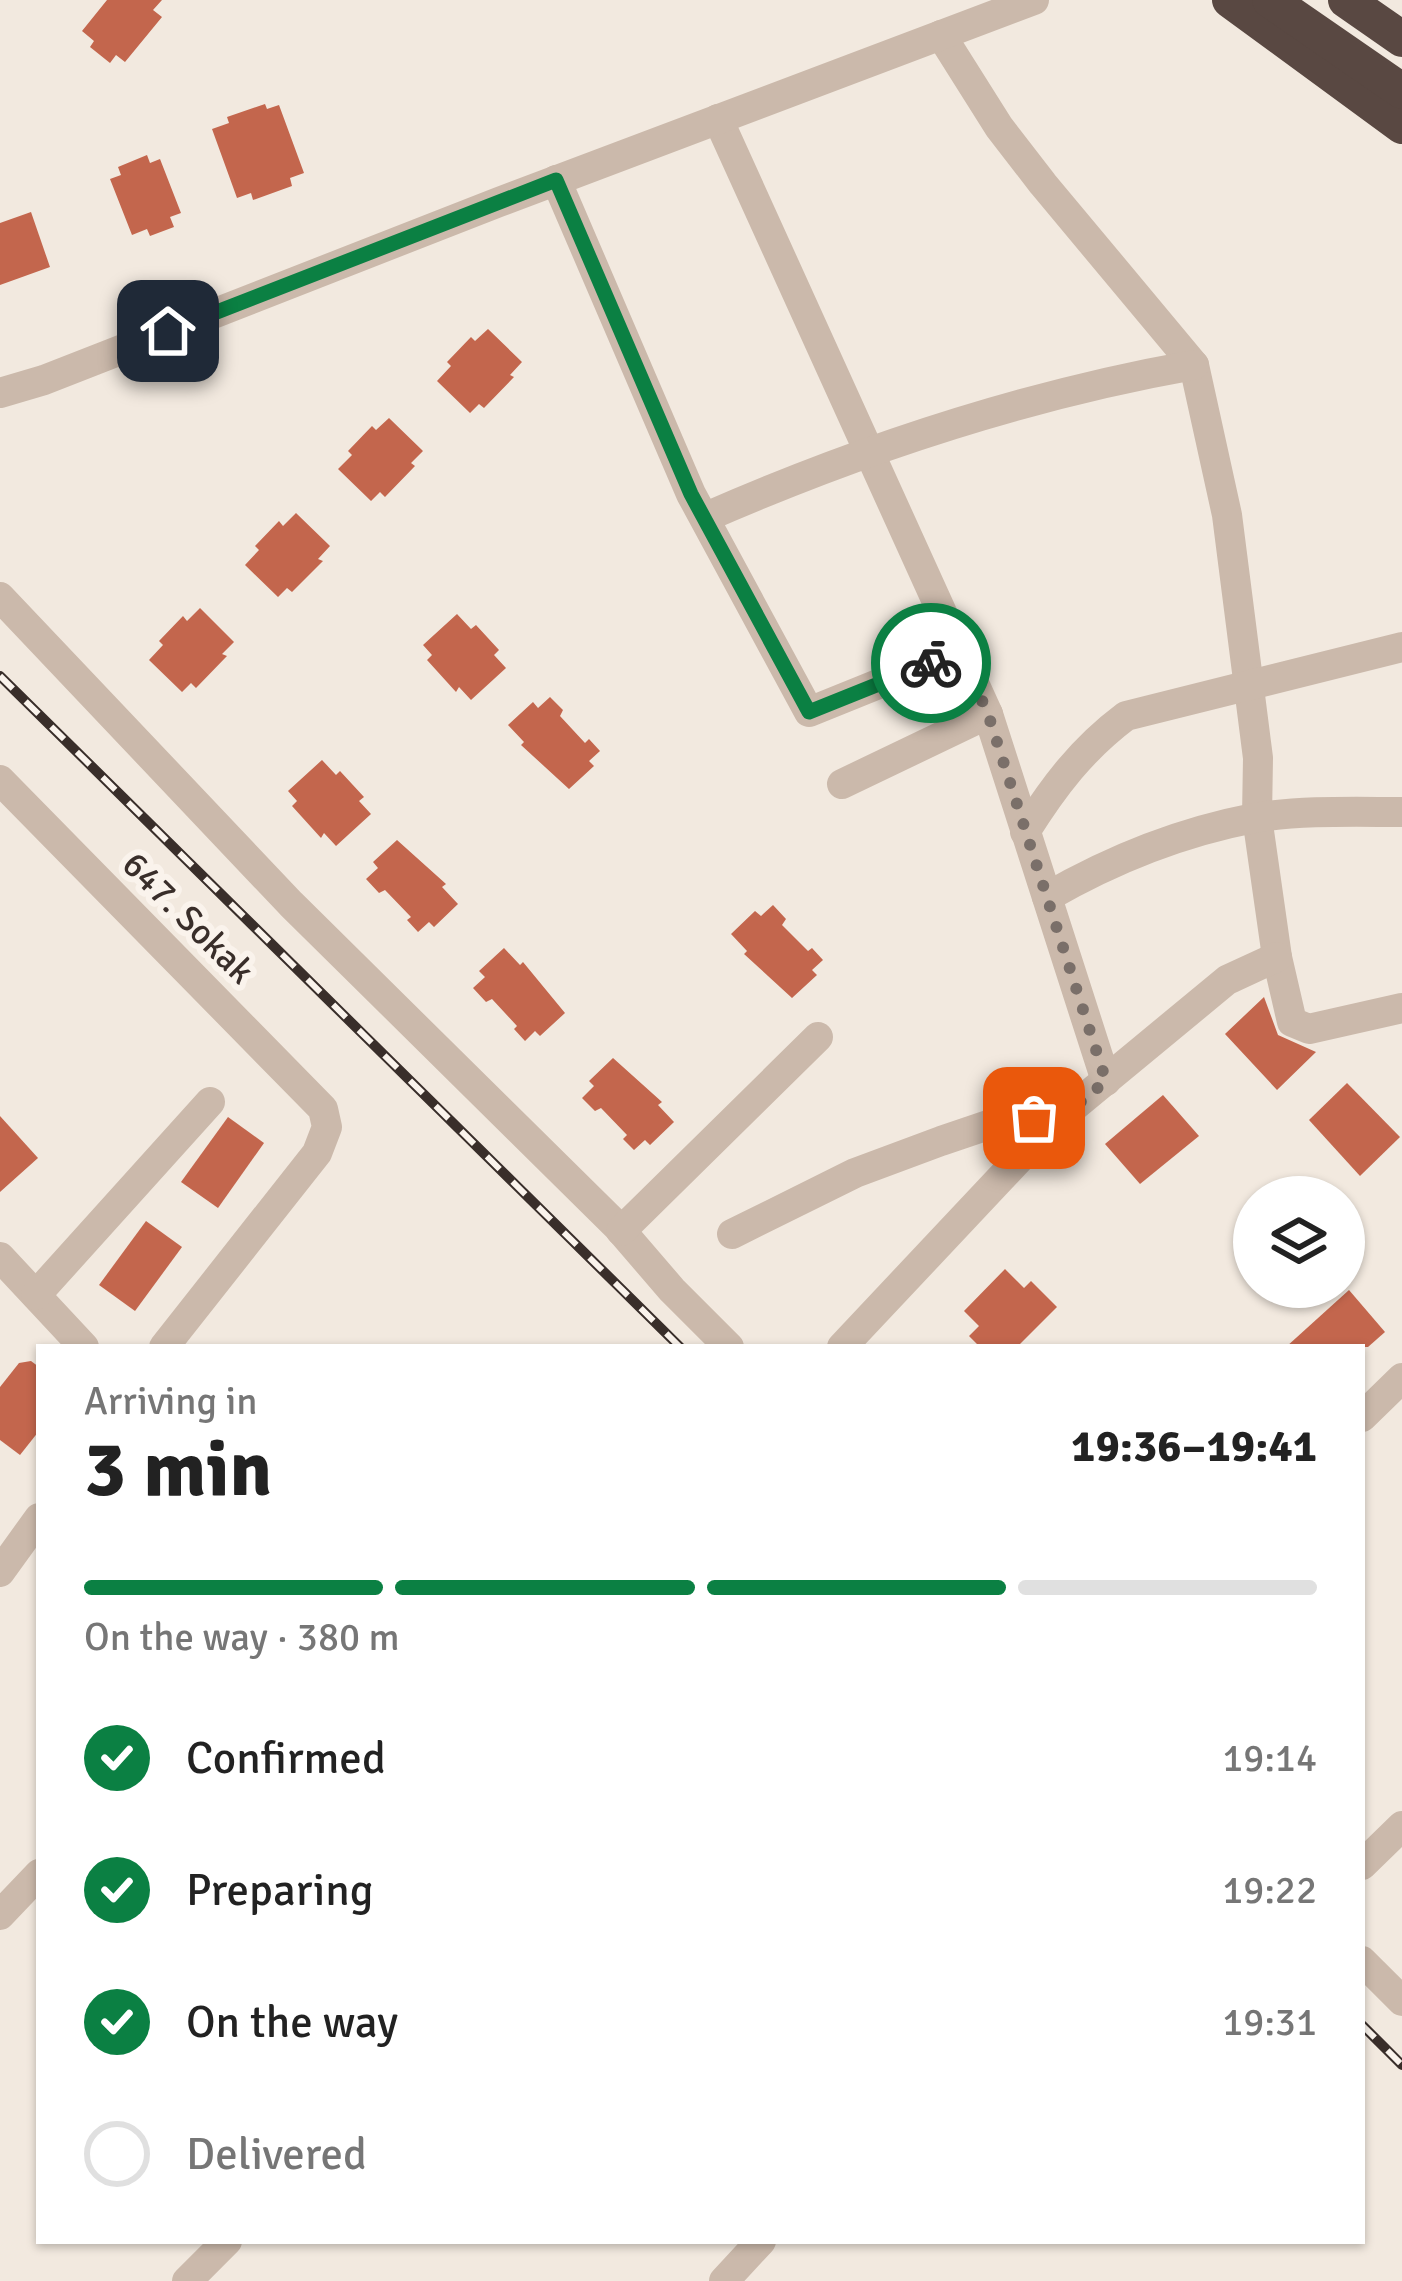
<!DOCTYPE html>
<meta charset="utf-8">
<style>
:root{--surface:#fff;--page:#f2f2f2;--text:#222;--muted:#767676;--line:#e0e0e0;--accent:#0b8043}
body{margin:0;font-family:Signika,sans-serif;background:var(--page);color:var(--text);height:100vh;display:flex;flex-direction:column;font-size:45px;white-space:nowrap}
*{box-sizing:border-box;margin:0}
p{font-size:39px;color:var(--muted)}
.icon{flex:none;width:66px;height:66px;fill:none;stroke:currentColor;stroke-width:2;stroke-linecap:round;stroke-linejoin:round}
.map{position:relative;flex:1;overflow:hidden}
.side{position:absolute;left:36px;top:1344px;width:1329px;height:900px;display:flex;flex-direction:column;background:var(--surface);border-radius:0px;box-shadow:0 3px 9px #0004}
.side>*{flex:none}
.fabs{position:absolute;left:1233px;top:1176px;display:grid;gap:24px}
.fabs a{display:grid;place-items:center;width:132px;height:132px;border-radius:50%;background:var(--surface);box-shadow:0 3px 9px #0004;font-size:60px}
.pin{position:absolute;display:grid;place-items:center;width:102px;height:102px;color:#fff;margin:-51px;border-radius:24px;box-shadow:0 6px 18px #0006}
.courier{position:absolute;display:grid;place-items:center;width:120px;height:120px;margin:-60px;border:9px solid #0b8043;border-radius:50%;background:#fff;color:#222;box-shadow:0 3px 15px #0007}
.headline em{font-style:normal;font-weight:700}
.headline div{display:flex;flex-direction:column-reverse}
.headline{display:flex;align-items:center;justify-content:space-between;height:204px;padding:0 48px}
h1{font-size:78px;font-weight:700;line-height:90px}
.bar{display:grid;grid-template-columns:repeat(4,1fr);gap:18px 12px;align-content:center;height:144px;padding:0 48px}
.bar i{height:15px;border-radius:9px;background:var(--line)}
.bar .selected{background:var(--accent)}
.bar p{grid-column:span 4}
ol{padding:0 48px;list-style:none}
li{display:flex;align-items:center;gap:36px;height:132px}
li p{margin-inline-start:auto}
li .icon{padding:12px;border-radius:50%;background:var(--accent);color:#fff;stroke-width:4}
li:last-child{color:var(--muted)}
li i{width:66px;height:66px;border:6px solid var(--line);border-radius:50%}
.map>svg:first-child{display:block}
</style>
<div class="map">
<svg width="1402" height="2281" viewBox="0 0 1402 2281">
<rect width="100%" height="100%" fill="#f2e9df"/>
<!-- building -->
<g fill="#c3664d">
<polygon points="107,0 162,0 153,10 162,17 125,62 116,55 110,63 90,47 94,41 82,31"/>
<polygon points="265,104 267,109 279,105 304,173 290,178 292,186 253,200 251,193 237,198 212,129 229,123 227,117"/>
<polygon points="147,155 150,163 160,159 181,213 170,217 174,227 150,236 147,229 132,235 110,179 121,175 118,167"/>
<polygon points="31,212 50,267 0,285 0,223"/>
<polygon points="488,329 522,362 510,375 514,377 484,408 479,404 470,413 437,381 451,366 447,362 471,337 475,341"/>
<polygon points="389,418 423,451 411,463 415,466 385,497 380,492 371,501 338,469 352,455 348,451 372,426 376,430"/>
<polygon points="296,513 330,546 318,559 323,561 292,592 287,588 278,597 245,565 259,550 255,546 279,521 283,526"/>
<polygon points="200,608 234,642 222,654 227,656 196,688 191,683 182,692 149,660 163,645 159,641 183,616 187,621"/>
<polygon points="457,614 471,629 476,625 499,650 494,655 506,668 471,700 459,687 456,692 427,660 432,655 423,645"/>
<polygon points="550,697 563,710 560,716 585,743 589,739 600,751 589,761 594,766 569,789 521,745 524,742 508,725 533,702 538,708"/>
<polygon points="322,760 336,775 340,771 364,797 359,801 371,814 336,846 324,833 321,838 292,806 297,801 288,791"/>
<polygon points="397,840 446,884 442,887 458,904 434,927 429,922 418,932 407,920 411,917 385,890 379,893 366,879 378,868 373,862"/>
<polygon points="773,905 786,919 782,925 808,951 812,948 823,960 812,970 817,975 792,998 744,954 747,951 731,934 755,911 761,916"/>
<polygon points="504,948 520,965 523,962 565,1013 540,1036 535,1031 525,1041 514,1029 517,1026 492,999 486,1002 473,988 485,977 479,971"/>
<polygon points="1264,997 1278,1035 1316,1052 1277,1090 1225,1034"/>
<polygon points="613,1058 662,1102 658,1105 674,1122 650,1145 645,1140 634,1150 623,1139 627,1135 601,1108 595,1111 582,1098 594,1086 589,1081"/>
<polygon points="1347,1083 1400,1137 1360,1176 1309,1120"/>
<polygon points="1163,1095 1199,1136 1140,1184 1105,1144"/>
<polygon points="0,1116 38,1158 0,1192"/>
<polygon points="228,1117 264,1143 218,1208 181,1182"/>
<polygon points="146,1221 182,1247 135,1311 99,1285"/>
<polygon points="1005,1269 1024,1288 1031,1281 1057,1307 1017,1347 980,1347 969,1336 979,1326 964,1311"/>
<polygon points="1349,1290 1385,1332 1368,1347 1286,1347"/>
<polygon points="31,1361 39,1367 39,1431 20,1455 0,1440 0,1387 19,1363"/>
</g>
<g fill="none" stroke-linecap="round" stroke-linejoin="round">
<!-- minor -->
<g stroke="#cbb9ab" stroke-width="30">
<polyline points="941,35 999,127 1043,184 1194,365 1227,515 1258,758 1257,817 1277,957 1292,1022 1309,1029 1402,1008"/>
<polyline points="718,119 988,714 1106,1081"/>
<polyline points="556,180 691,494 809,712 960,651"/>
<polyline points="0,393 44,380 499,202 1034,0"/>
<path d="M706 517C864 448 1025 395 1194 365"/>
<polyline points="0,597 291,904 617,1226 672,1290 729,1347"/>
<polyline points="0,780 323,1109 327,1127 317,1153 164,1347"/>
<polyline points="842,784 988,714"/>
<path d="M1025 832C1054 786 1082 749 1126 716L1402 647"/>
<path d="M1047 897C1111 860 1181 832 1254 818 1301 810 1355 812 1402 812"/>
<polyline points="621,1231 818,1037"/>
<polyline points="732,1234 855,1173 941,1141 1000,1121 1067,1113"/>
<polyline points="0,1257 84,1347"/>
<polyline points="36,1295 210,1102"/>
<polyline points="842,1347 1048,1128 1227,980 1277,957"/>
<polyline points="1362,1417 1402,1378"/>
<polyline points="0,1572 39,1518"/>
<polyline points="1362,1865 1402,1826"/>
<polyline points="0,1915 39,1874"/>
<polyline points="1362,1961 1402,2001"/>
<polyline points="187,2281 227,2241"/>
<polyline points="724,2281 761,2241"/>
</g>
<!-- highway -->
<g stroke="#594842" stroke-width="36">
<polyline points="1230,0 1402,126"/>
<polyline points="1270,0 1402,91"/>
<polyline points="1346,0 1402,39"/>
</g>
<defs>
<g id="rail">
<polyline points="0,676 680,1347"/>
<polyline points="1362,2025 1402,2065"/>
</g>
</defs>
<!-- rail casing -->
<use href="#rail" stroke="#392e2a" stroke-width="10"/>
<!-- rail -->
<use href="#rail" stroke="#faf3ec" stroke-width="6" stroke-dasharray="18" stroke-linecap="butt"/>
</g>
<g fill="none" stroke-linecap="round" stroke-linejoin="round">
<!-- done -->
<polyline stroke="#7a6f69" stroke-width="12" stroke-dasharray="0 21.6" points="931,663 960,651 988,714 1106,1081 1067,1113 1034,1118"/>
<!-- route -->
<polyline stroke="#0b8043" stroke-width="15" points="168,331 556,180 691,494 809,712 931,663"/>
</g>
<g text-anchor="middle" stroke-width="12" stroke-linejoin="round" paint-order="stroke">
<!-- street labels -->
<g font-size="36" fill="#392e2a" stroke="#faf3ec">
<text transform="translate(189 917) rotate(45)" y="13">647. Sokak</text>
</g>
</g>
</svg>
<div class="fabs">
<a><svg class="icon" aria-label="layers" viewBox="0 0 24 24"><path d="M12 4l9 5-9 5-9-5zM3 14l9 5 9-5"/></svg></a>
</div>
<div class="pin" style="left:1034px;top:1118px;background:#ea580c"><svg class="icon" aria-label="bag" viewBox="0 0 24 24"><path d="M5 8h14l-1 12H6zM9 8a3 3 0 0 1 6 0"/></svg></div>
<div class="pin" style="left:168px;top:331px;background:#1f2937"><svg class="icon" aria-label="home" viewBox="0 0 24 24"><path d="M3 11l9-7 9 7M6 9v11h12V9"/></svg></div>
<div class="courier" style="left:931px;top:663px"><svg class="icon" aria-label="bike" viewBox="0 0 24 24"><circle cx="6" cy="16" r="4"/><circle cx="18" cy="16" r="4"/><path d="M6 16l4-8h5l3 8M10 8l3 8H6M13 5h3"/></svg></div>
<section class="side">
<div class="headline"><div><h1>3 min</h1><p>Arriving in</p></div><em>19:36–19:41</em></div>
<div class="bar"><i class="selected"></i><i class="selected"></i><i class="selected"></i><i></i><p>On the way · 380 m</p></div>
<ol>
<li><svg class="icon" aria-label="check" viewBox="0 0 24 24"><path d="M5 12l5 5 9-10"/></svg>Confirmed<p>19:14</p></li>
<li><svg class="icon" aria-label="check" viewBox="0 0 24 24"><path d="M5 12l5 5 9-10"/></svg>Preparing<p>19:22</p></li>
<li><svg class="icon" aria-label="check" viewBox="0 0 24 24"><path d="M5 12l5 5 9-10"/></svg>On the way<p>19:31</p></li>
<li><i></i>Delivered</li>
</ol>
</section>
</div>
